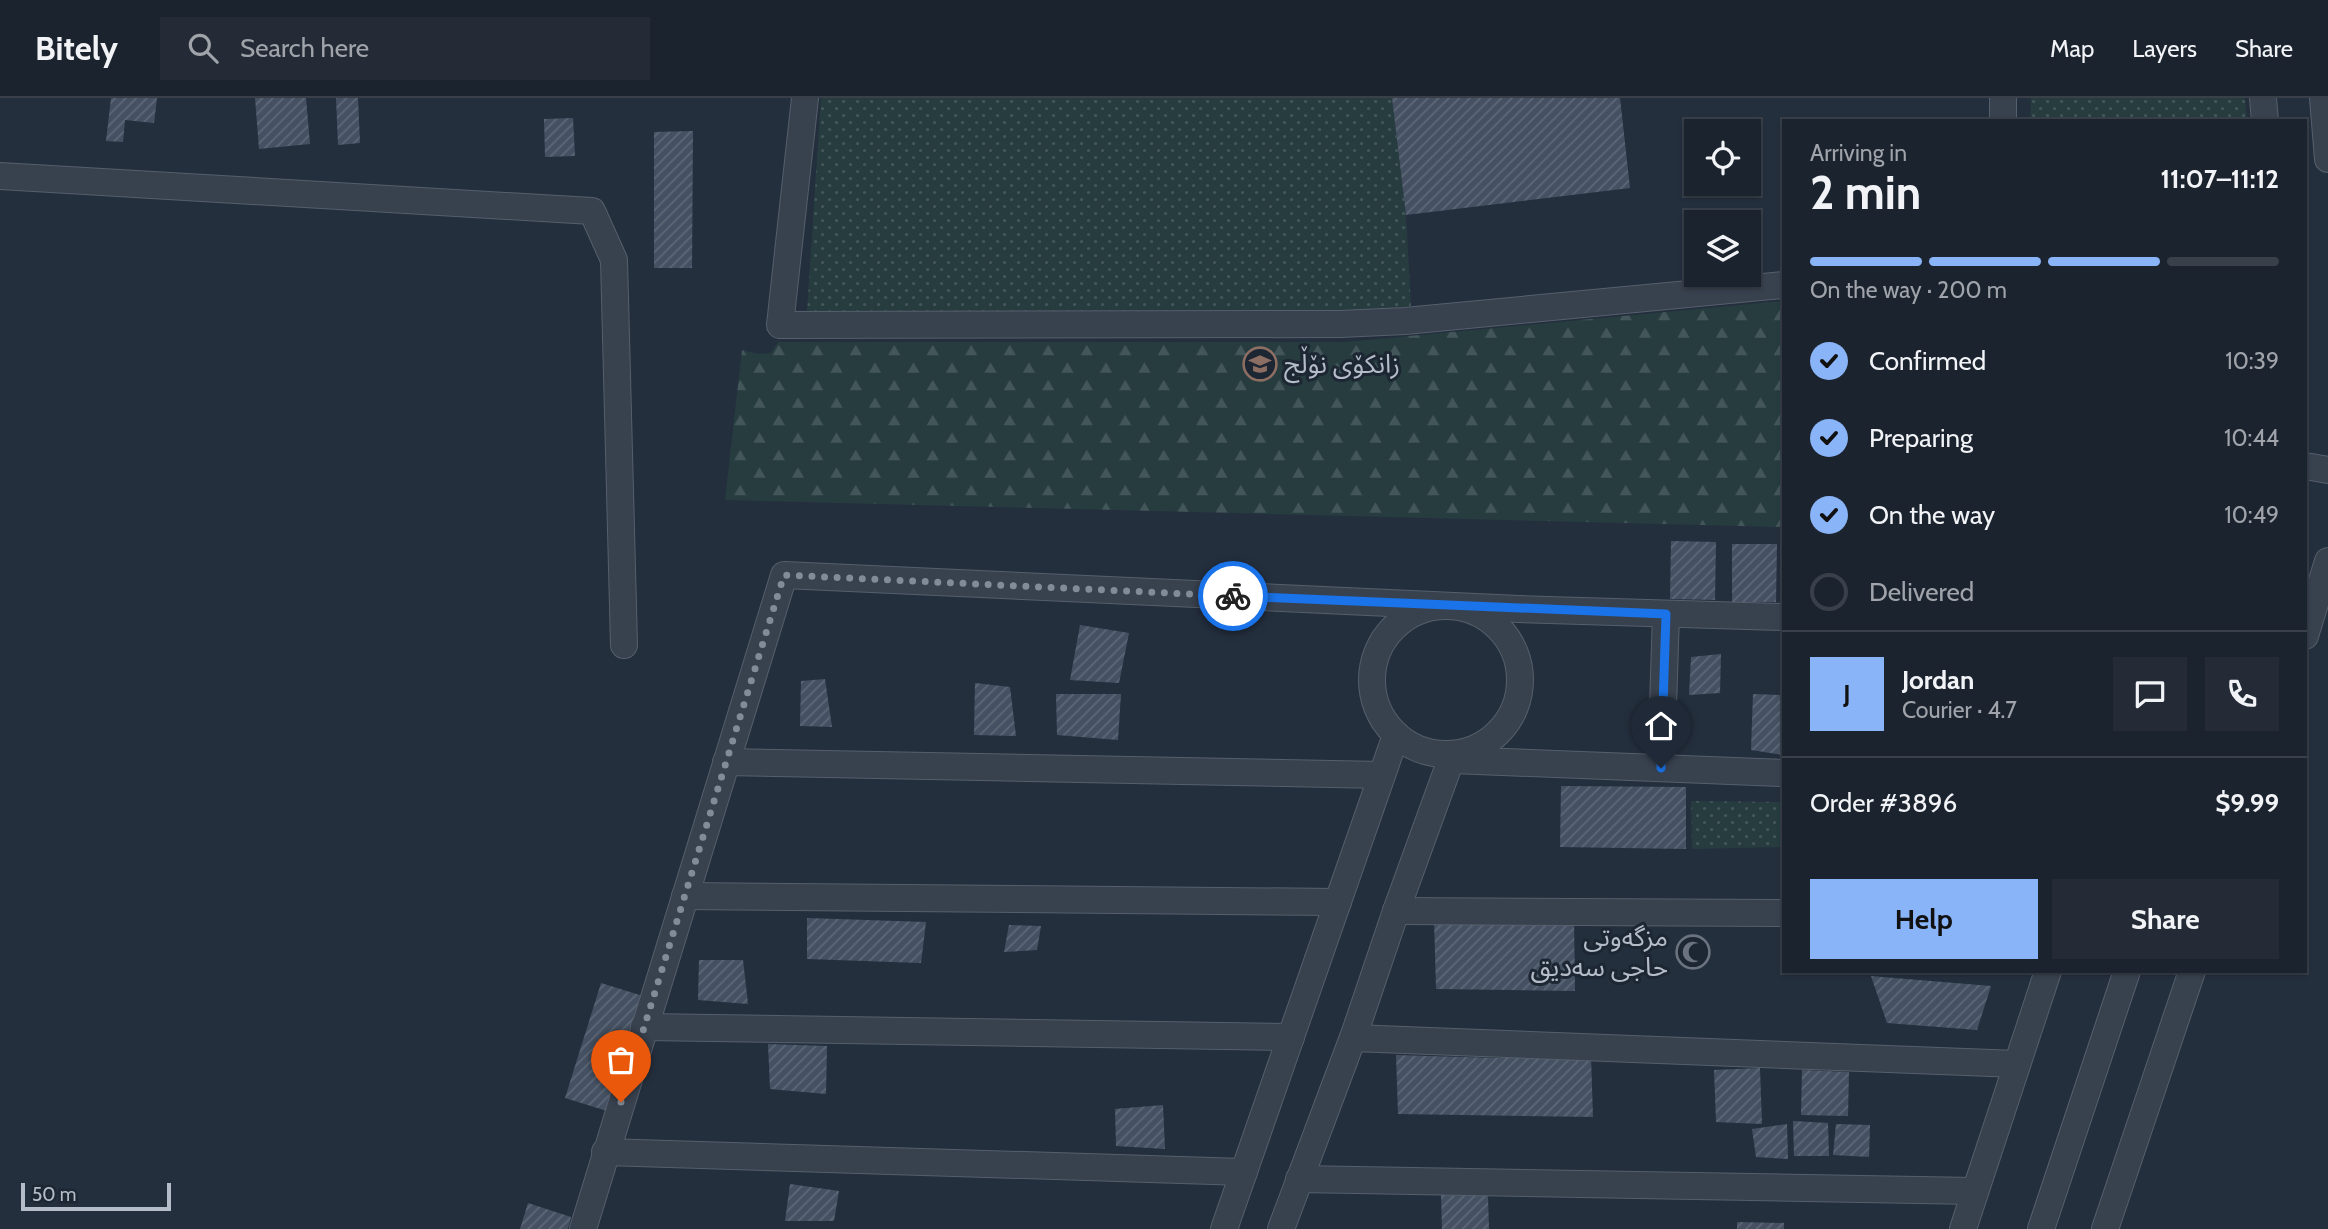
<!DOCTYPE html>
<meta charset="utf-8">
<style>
:root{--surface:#1b232e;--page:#242b36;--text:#f1f3f6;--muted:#a0a4aa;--line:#39404a;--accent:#8ab4f8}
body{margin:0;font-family:Cabin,"Noto Sans Arabic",sans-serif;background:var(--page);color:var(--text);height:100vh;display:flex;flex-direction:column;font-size:26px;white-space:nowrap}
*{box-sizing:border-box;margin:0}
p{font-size:23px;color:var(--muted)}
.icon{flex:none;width:38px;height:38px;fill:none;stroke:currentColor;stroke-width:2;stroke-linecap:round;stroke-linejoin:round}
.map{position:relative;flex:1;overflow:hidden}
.details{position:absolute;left:1782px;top:21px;width:525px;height:854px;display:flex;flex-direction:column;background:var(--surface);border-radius:0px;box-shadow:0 2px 5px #0004,0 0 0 2px var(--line)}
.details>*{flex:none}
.buttons{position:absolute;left:1684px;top:21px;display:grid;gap:14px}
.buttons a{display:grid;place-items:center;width:77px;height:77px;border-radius:0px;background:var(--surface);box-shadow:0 2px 5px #0004,0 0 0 2px var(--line);font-size:35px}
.scale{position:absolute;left:21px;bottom:18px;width:150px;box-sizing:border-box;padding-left:7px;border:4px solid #b4bcc9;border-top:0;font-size:19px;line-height:24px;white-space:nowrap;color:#b4bcc9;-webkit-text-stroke:5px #1d2633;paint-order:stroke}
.pin{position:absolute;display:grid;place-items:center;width:60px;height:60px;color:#fff;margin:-72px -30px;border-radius:50% 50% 50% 0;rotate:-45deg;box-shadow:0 0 7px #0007}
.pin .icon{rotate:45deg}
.courier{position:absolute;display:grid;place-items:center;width:70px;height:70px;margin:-35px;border:5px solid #1a73e8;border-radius:50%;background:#fff;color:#222;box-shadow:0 2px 9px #0007}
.head em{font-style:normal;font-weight:800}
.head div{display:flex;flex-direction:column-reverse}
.head{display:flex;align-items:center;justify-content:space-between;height:119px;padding:0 28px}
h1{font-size:46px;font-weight:800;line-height:52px}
.bar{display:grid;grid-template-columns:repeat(4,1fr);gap:10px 7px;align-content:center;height:84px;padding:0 28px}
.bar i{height:9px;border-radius:5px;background:var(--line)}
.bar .on{background:var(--accent)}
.bar p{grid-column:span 4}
.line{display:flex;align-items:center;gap:18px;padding:0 28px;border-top:2px solid var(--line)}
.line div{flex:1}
.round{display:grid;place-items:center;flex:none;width:74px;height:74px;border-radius:0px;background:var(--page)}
ol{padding:0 28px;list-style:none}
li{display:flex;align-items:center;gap:21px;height:77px}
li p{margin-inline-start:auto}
li .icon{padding:7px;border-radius:50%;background:var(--accent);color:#111;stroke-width:4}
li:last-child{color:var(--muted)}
li i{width:38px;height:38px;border:4px solid var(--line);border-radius:50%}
.action{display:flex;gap:14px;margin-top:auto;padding:14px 28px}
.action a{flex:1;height:80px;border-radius:0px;background:var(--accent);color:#111;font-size:28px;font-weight:800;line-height:80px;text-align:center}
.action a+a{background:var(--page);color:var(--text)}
header{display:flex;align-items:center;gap:42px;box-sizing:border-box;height:98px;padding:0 35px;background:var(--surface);border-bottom:2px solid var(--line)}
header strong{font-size:33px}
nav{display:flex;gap:38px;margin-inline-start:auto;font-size:24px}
.search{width:490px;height:63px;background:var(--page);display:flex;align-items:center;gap:18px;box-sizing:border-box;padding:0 24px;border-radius:0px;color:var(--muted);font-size:26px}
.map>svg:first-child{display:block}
</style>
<header>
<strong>Bitely</strong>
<div class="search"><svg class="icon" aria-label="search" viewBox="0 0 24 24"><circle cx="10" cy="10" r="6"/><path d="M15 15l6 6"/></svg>Search here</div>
<nav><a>Map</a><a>Layers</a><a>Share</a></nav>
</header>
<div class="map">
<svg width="2328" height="1131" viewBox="0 0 2328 1131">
<defs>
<pattern id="grass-dots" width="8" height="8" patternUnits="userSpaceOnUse" patternTransform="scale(1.75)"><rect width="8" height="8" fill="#263c3f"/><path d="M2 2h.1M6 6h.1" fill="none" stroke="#435659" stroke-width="1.8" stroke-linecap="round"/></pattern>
<pattern id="forest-firs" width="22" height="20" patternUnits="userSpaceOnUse" patternTransform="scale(1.75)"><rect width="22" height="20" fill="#263c3f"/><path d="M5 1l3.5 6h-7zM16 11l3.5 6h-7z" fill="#435659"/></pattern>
<pattern id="building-hatch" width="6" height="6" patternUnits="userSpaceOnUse" patternTransform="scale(1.75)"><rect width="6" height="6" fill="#455162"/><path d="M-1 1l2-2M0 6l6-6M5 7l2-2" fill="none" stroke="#5d6877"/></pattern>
</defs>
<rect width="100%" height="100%" fill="#242f3e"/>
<!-- grass -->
<g fill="url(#grass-dots)">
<polygon points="821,0 1392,0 1406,117 1411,208 1367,213 807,214"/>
<polygon points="2031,0 2245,0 2247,23 2030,23"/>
<polygon points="1691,703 1783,704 1783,749 1692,751"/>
</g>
<!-- forest -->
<polygon fill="url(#forest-firs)" points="1783,203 1783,429 725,402 742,252 759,256 771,255 778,244 1345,244"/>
<!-- building -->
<g fill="url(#building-hatch)">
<polygon points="111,0 157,0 154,25 125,22 123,44 106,43"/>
<polygon points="255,0 306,0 310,46 259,51"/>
<polygon points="336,0 358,0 360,45 338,47"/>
<polygon points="1392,0 1620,0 1630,90 1406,117"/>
<polygon points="573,20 575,58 545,59 544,21"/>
<polygon points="693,33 692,170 654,170 654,34"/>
<polygon points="1671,443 1716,444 1715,502 1670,501"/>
<polygon points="1732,446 1777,446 1776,504 1732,504"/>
<polygon points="1080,527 1129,535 1119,585 1070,582"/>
<polygon points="1721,556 1720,595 1689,597 1691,559"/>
<polygon points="825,581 832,629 800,628 801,583"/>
<polygon points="975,585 1010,589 1016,638 974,637"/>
<polygon points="1056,596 1121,596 1118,642 1057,637"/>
<polygon points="1753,596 1783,597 1783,657 1751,652"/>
<polygon points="1561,688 1686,689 1686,751 1560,749"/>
<polygon points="807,820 926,824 921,865 807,861"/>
<polygon points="1434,821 1574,821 1575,893 1436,891"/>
<polygon points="1009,827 1041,828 1037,852 1004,854"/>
<polygon points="699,862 743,862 748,906 698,902"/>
<polygon points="1871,878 1991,888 1977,932 1887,925"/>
<polygon points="601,885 643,898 607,1013 565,1000"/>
<polygon points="768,946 827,948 826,996 770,991"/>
<polygon points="1396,957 1497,960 1591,958 1593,1019 1398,1016"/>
<polygon points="1760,970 1762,1026 1716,1024 1714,972"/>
<polygon points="1802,972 1849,974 1848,1018 1801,1017"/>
<polygon points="1163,1007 1165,1051 1116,1048 1115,1011"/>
<polygon points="1793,1023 1828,1025 1829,1058 1794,1058"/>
<polygon points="1787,1026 1788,1061 1756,1059 1752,1031"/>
<polygon points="1836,1026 1870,1027 1869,1059 1833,1057"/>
<polygon points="790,1086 839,1093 834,1123 785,1123"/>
<polygon points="1441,1097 1488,1098 1489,1131 1442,1131"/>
<polygon points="528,1105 571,1119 568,1131 520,1131"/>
<polygon points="1737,1124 1784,1125 1784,1131 1737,1131"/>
</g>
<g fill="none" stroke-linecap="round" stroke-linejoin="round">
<defs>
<g id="minor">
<polyline points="805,0 780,227 1340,226 1405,223 1783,187"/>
<polyline points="2263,0 2265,23"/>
<polyline points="2323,0 2328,61"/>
<polyline points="2003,23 2003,0"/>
<polyline points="0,78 592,113 614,162 624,547"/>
<polyline points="2305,368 2328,372"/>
<circle cx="1446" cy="582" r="74"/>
<polyline points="2305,538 2328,463"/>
<polyline points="1453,662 1783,675"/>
<polyline points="726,664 1382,677"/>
<polyline points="1661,670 1666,516"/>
<polyline points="685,798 1338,804"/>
<polyline points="1396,813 1783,815"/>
<polyline points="644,929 1291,939"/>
<polyline points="1353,940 2017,966"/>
<polyline points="605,1054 1244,1074"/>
<polyline points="1299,1081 1974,1093"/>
<polyline points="583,1131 784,477 1519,511 1783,519"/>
<polyline points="1224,1131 1396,637"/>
<polyline points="1281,1131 1355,934 1396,813 1453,656"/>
<polyline points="1963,1131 2048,873"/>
<polyline points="2041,1131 2127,873"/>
<polyline points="2105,1131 2192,873"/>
</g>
</defs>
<!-- minor casing -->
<use href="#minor" stroke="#565f6c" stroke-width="28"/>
<!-- minor -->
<use href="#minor" stroke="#38414e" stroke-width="26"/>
</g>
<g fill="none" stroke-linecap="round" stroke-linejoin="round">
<!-- done -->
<polyline stroke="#828b98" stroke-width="7" stroke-dasharray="0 12.6" points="621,1004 784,477 1233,498"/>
<!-- route -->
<polyline stroke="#1a73e8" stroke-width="9" points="1233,498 1666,516 1661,670"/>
</g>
<!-- icons -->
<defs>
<symbol id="university-ring" viewBox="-11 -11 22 22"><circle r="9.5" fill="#1d2633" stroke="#8d6e63" stroke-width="1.5"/><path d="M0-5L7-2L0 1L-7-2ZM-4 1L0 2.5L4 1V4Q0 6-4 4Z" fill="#8d6e63"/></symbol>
<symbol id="mosque-ring" viewBox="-11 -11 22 22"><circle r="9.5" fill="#1d2633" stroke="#6b7280" stroke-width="1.5"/><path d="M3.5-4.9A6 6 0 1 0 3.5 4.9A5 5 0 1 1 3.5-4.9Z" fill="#6b7280"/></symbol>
</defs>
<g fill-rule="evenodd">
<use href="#university-ring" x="1241" y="247" width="38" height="38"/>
<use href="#mosque-ring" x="1674" y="835" width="38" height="38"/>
</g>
<g text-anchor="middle" stroke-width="6" stroke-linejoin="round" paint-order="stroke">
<!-- poi labels -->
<g font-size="26" fill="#b4bcc9" stroke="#1d2633" text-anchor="start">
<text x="1284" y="275">زانکۆی نۆڵج</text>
<text x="1668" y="848" text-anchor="end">مزگەوتی<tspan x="1668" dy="30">حاجی سەدیق</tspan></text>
</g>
</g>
</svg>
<div class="buttons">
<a><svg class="icon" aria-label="locate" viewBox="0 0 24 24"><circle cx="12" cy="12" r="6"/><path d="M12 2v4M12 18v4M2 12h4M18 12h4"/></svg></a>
<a><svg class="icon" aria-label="layers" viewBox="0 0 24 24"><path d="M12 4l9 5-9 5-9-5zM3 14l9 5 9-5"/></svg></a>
</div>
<div class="scale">50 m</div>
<div class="pin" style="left:621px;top:1004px;background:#ea580c"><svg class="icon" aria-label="bag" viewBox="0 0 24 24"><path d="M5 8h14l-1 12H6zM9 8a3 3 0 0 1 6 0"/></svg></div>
<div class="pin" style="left:1661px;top:670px;background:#1f2937"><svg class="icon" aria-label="home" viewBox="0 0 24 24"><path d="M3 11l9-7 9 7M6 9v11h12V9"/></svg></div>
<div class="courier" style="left:1233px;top:498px"><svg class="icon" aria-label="bike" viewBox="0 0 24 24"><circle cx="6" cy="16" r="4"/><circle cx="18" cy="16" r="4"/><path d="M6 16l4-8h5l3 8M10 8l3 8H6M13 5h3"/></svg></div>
<section class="details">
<div class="head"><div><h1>2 min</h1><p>Arriving in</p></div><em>11:07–11:12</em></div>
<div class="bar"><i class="on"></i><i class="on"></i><i class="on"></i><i></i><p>On the way · 200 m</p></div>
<ol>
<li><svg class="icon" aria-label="check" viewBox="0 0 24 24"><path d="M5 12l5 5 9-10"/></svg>Confirmed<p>10:39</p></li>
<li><svg class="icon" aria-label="check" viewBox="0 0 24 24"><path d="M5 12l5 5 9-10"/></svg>Preparing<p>10:44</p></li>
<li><svg class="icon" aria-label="check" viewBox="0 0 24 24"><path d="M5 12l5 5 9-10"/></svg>On the way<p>10:49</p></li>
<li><i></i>Delivered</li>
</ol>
<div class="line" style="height:126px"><b class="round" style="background:var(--accent);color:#111">J</b><div><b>Jordan</b><p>Courier · 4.7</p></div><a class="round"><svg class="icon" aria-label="chat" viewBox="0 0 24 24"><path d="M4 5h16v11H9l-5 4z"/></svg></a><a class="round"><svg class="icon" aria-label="phone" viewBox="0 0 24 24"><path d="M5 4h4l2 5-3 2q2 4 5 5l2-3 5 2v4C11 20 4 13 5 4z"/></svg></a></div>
<div class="line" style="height:91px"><div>Order #3896</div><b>$9.99</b></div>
<div class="action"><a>Help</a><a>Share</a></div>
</section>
</div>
